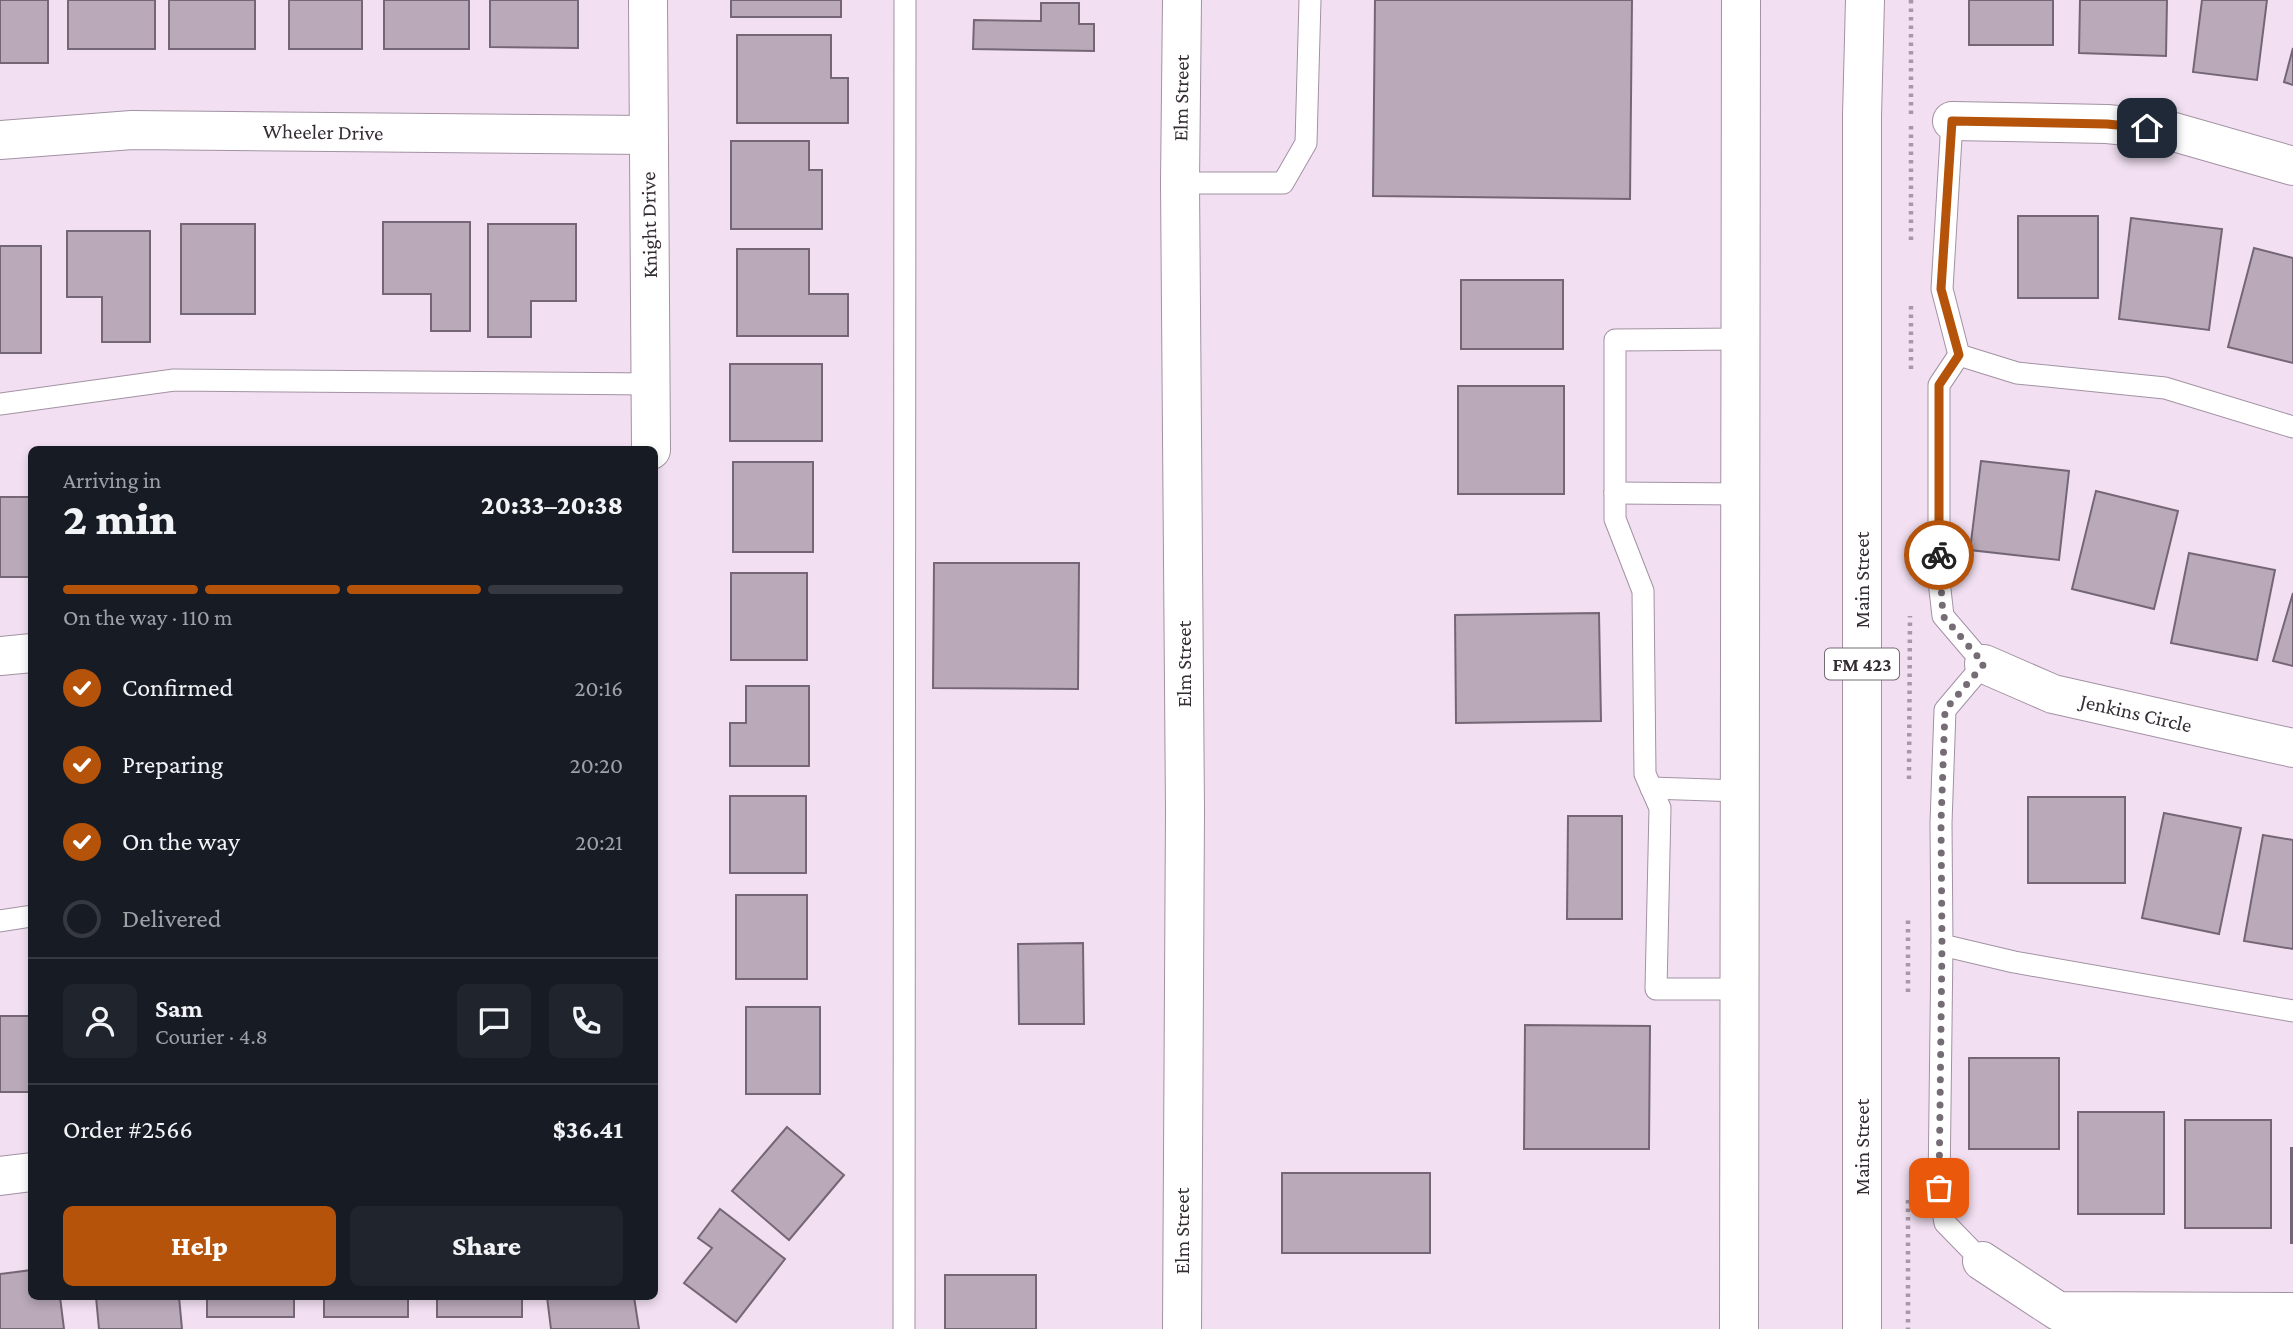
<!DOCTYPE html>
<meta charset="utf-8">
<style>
:root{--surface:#171b24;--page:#20242c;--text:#f1f3f6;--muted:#9ea1a6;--line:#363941;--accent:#b45309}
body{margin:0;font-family:"Crimson Pro",serif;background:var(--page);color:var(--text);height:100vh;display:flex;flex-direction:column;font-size:26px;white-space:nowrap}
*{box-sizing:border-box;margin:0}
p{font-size:23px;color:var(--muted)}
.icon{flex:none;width:38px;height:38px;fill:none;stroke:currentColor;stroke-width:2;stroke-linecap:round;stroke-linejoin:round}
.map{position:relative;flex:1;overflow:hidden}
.panel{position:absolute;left:28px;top:446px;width:630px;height:854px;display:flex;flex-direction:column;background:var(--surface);border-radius:10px;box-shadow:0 4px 10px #0003}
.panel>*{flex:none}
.pin{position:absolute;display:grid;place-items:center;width:60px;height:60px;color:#fff;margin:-30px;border-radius:14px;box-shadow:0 4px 10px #0006}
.courier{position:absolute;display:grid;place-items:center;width:70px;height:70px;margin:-35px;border:5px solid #b45309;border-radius:50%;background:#fff;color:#222;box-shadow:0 2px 9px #0007}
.head em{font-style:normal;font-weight:800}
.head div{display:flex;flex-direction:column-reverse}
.head{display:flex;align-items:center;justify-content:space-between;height:119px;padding:0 35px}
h1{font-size:46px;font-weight:800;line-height:52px}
.bar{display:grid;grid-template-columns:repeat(4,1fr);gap:10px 7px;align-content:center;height:84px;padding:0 35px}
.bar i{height:9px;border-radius:5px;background:var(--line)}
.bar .active{background:var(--accent)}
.bar p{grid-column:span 4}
.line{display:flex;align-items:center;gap:18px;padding:0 35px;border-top:2px solid var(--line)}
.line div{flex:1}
.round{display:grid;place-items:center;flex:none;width:74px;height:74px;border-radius:10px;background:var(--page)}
ol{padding:0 35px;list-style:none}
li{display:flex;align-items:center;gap:21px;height:77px}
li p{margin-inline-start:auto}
li .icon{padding:7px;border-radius:50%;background:var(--accent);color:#fff;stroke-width:4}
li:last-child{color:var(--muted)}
li i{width:38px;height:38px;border:4px solid var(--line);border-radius:50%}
.action{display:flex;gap:14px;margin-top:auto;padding:14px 35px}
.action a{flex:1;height:80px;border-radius:10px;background:var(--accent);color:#fff;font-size:28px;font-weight:800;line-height:80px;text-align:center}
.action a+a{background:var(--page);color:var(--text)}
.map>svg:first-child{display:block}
</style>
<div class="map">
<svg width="2293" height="1329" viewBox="0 0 2293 1329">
<rect width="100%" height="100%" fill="#f2e0f2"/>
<!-- building -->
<g fill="#b9a9b9" stroke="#756675" stroke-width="2">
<rect x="0" y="0" width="48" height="63"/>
<rect x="68" y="0" width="87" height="49"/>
<rect x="169" y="0" width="86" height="49"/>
<rect x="289" y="0" width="73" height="49"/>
<rect x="384" y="0" width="85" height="49"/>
<polygon points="490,0 578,0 578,48 490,47"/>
<rect x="731" y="0" width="110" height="17"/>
<polygon points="1375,0 1632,0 1630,199 1373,196"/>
<rect x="1969" y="0" width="84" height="45"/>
<polygon points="2080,0 2167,0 2166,56 2079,53"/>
<polygon points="2202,0 2267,0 2257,80 2193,72"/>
<polygon points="1041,3 1079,3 1079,24 1094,24 1094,51 973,49 974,20 1041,21"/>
<polygon points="737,35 831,35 831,78 848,78 848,123 737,123"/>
<polygon points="2293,48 2293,85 2284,82"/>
<polygon points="731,141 809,141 809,170 822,170 822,229 731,229"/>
<rect x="2018" y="216" width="80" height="82"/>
<polygon points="2131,218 2222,229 2209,330 2119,319"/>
<polygon points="383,222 470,222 470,331 431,331 431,294 383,294"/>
<rect x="181" y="224" width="74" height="90"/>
<polygon points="488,224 576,224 576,301 531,301 531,337 488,337"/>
<polygon points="67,231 150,231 150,342 102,342 102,297 67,297"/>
<rect x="0" y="246" width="41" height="107"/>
<polygon points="2254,248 2293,258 2293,363 2228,347"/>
<polygon points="737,249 809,249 809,294 848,294 848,336 737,336"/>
<rect x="1461" y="280" width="102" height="69"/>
<rect x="730" y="364" width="92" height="77"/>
<rect x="1458" y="386" width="106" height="108"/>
<polygon points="1981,461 2069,471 2059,560 1970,550"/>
<rect x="733" y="462" width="80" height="90"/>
<polygon points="2096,491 2178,511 2154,609 2072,589"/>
<rect x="0" y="497" width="30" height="80"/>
<polygon points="2189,553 2275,570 2257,660 2171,643"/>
<polygon points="934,563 1079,563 1078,689 933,688"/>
<rect x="731" y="573" width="76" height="87"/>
<polygon points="2293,593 2293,666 2273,661"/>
<polygon points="1599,613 1601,721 1456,723 1455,615"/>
<polygon points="746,686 809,686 809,766 730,766 730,723 746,723"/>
<rect x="730" y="796" width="76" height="77"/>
<rect x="2028" y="797" width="97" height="86"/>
<polygon points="2164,813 2241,828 2219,934 2142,918"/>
<polygon points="1568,816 1622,816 1622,919 1567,919"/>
<polygon points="2263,835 2293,840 2293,949 2244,941"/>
<rect x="736" y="895" width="71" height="84"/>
<polygon points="1083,943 1084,1024 1019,1024 1018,944"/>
<rect x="746" y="1007" width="74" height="87"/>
<rect x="0" y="1016" width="32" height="76"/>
<polygon points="1525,1025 1650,1026 1649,1149 1524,1149"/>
<rect x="1969" y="1058" width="90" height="91"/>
<rect x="2078" y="1112" width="86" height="102"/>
<rect x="2185" y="1120" width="86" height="108"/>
<polygon points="787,1127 844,1175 789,1240 732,1191"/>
<rect x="2291" y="1148" width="2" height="95"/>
<rect x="1282" y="1173" width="148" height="80"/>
<polygon points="720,1209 785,1259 736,1322 684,1283 712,1248 698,1238"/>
<polygon points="32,1270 32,1297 60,1297 64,1329 0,1329 0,1274"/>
<rect x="945" y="1275" width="91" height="54"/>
<polygon points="96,1297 179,1297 182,1329 99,1329"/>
<rect x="207" y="1297" width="87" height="20"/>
<rect x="324" y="1297" width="84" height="20"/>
<rect x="437" y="1297" width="85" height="20"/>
<polygon points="547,1297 634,1297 639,1329 551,1329"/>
</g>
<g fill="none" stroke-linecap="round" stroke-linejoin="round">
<defs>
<g id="lane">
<polyline points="1952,121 1942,289 1959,355 2017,373 2165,388 2293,427"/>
<polyline points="1180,183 1283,183 1306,143 1310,0"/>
<polyline points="1959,355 1939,385 1939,581 1943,616 1984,664 1945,710 1941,823 1942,945 2014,962 2293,1011"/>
<polyline points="0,404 174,380 651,384"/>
<polyline points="1615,493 1741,494"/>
<polyline points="1651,788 1740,791"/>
<polyline points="0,921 32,916"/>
<polyline points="1942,945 1939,1188 1945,1223 1982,1261"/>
<polyline points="1740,989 1656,989 1660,808 1645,774 1643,591 1615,519 1615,340 1741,339"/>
<polyline points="904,1329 905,0"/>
</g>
<g id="street">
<polyline points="648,0 651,450"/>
<polyline points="1952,121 2107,124 2167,130 2293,166"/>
<polyline points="0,140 132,130 647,135"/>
<polyline points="0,656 32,653"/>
<polyline points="1984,664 2053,694 2293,748"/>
<polyline points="0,1176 32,1172"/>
<polyline points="1982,1261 2058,1311 2293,1312"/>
<polyline points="1182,1329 1185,811 1180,183 1182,0"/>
</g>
<g id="primary">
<polyline points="1739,1329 1741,0"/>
<polyline points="1862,1329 1862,116 1865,0"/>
</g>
</defs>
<!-- lane casing -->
<use href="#lane" stroke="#a292a2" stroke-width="23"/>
<!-- street casing -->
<use href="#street" stroke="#a292a2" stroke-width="40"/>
<!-- primary casing -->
<use href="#primary" stroke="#a292a2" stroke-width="40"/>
<!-- path -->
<g stroke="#a699a6" stroke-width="4.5" stroke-dasharray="3.5 5" stroke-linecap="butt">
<polyline points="1911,0 1911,117"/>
<polyline points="1911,126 1911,243"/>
<polyline points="1911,369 1911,301"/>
<polyline points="1909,779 1910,616"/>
<polyline points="1908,992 1908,920"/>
<polyline points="1908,1200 1908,1329"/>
</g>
<!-- lane -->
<use href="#lane" stroke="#fff" stroke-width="21"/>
<!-- street -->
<use href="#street" stroke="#fff" stroke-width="38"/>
<!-- primary -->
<use href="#primary" stroke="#fff" stroke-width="38"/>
</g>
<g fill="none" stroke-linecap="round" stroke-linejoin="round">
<!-- done -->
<polyline stroke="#766c76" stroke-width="7" stroke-dasharray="0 12.6" points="1939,555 1943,616 1984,664 1945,710 1941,823 1942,945 1939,1188"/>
<!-- route -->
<polyline stroke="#b45309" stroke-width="9" points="1939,555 1939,385 1959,355 1941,289 1952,121 2107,124 2147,128"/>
</g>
<g text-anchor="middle" stroke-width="5" stroke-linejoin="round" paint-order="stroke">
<!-- shield labels -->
<rect fill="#fff" stroke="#716c71" stroke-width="2" x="1825" y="648.5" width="74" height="31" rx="5"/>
<g font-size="19" font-weight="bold" fill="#342d34">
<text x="1862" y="671">FM 423</text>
</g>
<!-- street labels -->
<g font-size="21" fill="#342d34" stroke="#fff">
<text transform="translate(1181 98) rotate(-89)" y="7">Elm Street</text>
<text transform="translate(323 132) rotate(1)" y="7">Wheeler Drive</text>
<text transform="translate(649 225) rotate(-91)" y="7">Knight Drive</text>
<text transform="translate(1862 580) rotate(-90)" y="7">Main Street</text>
<text transform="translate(1184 664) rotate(-90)" y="7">Elm Street</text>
<text transform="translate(2136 713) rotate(13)" y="7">Jenkins Circle</text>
<text transform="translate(1862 1147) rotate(-90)" y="7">Main Street</text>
<text transform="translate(1182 1231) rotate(-90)" y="7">Elm Street</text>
</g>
</g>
</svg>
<div class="pin" style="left:1939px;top:1188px;background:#ea580c"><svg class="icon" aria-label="bag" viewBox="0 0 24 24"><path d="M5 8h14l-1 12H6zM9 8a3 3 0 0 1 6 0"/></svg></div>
<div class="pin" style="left:2147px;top:128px;background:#1f2937"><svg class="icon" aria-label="home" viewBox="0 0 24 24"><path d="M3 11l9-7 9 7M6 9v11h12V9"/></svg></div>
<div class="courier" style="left:1939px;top:555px"><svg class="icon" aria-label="bike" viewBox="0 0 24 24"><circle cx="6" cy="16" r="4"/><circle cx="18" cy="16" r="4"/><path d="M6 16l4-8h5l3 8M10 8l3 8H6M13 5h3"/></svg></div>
<section class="panel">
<div class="head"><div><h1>2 min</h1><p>Arriving in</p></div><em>20:33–20:38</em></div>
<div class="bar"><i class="active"></i><i class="active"></i><i class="active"></i><i></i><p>On the way · 110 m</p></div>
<ol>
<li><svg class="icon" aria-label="check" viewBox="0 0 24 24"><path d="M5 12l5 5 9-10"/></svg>Confirmed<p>20:16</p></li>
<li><svg class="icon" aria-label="check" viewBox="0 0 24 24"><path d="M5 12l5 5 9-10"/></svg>Preparing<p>20:20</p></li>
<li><svg class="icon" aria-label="check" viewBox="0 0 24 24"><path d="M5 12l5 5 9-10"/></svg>On the way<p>20:21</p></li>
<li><i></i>Delivered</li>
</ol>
<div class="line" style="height:126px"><a class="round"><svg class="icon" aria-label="person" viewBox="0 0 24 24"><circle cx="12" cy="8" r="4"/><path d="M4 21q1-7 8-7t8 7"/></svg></a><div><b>Sam</b><p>Courier · 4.8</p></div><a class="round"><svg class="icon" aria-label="chat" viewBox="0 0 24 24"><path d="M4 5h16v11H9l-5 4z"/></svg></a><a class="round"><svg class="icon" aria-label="phone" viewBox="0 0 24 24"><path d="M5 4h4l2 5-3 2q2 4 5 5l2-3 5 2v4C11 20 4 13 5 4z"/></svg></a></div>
<div class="line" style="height:91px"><div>Order #2566</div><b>$36.41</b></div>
<div class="action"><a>Help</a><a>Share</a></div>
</section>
</div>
